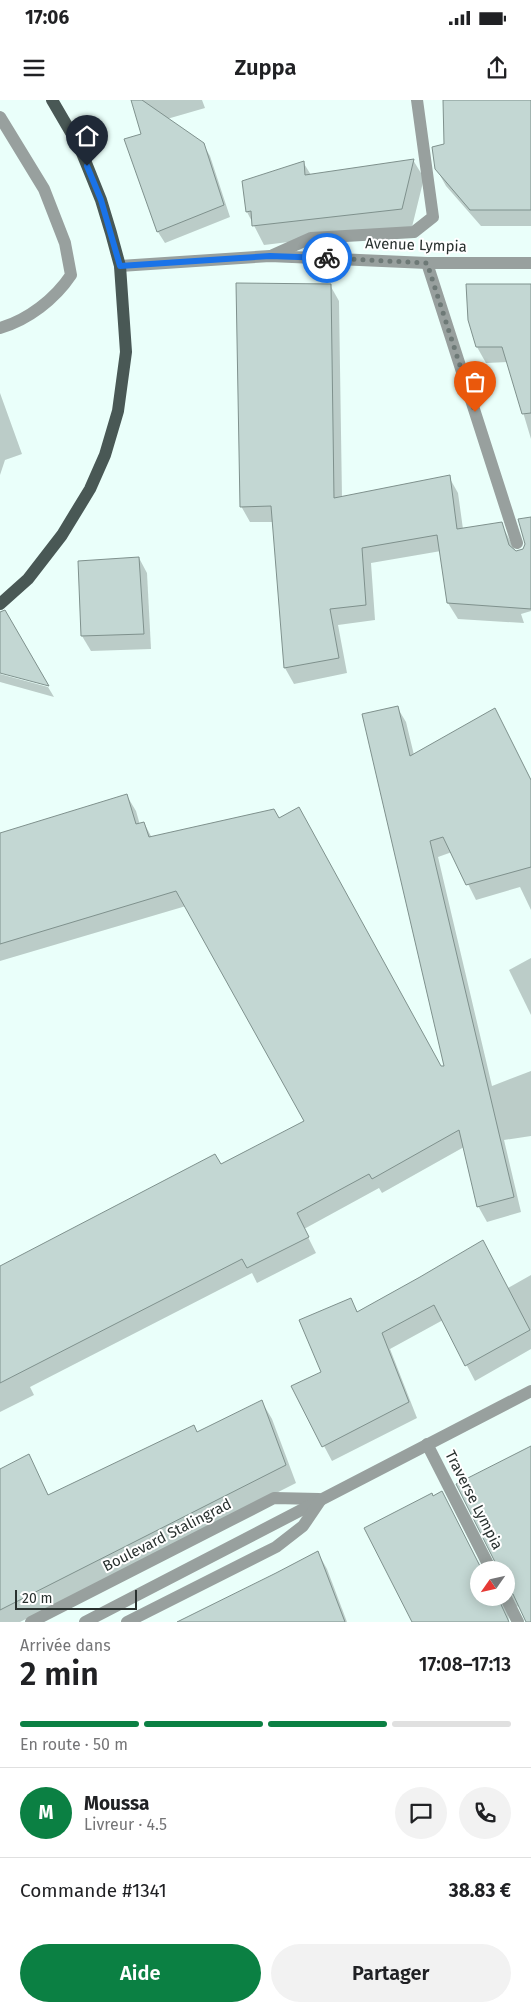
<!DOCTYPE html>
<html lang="fr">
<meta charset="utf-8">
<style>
:root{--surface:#fff;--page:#f2f2f2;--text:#202124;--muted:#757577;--line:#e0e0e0;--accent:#0b8043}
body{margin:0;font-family:"Fira Sans",sans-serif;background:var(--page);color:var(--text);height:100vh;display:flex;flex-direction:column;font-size:19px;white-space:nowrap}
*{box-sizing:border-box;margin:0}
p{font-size:16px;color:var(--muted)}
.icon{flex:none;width:28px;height:28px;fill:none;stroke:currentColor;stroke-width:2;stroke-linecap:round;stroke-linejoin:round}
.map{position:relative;height:1522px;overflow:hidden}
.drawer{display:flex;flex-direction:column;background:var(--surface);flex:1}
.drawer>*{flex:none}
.needle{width:32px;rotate:236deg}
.controls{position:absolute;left:470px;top:1461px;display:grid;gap:10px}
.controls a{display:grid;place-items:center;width:45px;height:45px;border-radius:50%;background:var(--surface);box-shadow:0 2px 12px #0003;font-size:25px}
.scale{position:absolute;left:15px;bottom:12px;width:122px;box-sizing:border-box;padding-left:5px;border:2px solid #29312f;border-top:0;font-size:14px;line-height:18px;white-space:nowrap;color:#29312f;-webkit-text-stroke:4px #fff;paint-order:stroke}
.pin{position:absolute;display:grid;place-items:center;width:42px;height:42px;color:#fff;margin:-51px -21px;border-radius:50% 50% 50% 0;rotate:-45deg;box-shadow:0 0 5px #0007}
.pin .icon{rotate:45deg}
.courier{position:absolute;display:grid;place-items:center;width:50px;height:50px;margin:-25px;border:4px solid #1a73e8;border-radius:50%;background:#fff;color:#222;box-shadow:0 1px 6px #0007}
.headline em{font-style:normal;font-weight:600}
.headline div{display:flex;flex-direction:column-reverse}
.headline{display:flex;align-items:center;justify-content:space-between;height:85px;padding:0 20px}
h1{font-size:32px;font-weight:600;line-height:38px}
.bar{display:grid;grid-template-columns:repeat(4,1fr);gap:8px 5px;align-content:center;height:60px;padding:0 20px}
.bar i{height:6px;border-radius:4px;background:var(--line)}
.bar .on{background:var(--accent)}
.bar p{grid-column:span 4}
.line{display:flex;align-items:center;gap:12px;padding:0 20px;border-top:1px solid var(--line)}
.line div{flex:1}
.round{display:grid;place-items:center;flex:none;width:52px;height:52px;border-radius:26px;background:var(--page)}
.action{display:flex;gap:10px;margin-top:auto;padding:10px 20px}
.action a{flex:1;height:58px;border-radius:30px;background:var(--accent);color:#fff;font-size:20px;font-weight:600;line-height:58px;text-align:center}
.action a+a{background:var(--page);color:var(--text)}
.status{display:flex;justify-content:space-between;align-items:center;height:35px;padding:0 25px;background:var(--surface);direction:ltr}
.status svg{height:14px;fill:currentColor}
header{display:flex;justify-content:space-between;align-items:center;height:65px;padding:0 20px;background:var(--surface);font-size:22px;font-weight:600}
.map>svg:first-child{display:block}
</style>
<div class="status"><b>17:06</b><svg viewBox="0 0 49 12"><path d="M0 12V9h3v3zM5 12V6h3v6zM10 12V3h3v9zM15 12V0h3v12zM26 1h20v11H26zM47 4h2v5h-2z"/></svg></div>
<header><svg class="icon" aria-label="menu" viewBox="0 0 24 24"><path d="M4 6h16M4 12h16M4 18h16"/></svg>Zuppa<svg class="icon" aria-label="share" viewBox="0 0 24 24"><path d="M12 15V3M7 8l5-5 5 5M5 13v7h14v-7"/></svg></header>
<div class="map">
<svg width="531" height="1522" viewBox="0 0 531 1522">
<rect width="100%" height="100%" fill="#eafffa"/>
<!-- shadow -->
<g fill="#0003">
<polygon points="133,0 202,0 205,8 167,19 203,44 210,56 230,117 165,143 158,132 126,40 143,35"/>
<polygon points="444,0 531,0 531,126 481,126 446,86 436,68 445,45"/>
<polygon points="413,60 424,78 412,127 264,145 247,112 244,82 303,62 311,75"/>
<polygon points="330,185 339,201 342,398 449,377 458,393 463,429 501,423 516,452 524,450 526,444 531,419 531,511 521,514 524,523 458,519 448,503 441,451 371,463 375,520 338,525 347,573 294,584 285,568 274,422 250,422 241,406"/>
<polygon points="531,185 531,339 508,262 486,263 477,247"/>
<polygon points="0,293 22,354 5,360 0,375"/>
<polygon points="139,458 147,473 151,549 91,551 82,536"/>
<polygon points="0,574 48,587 54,597 0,582"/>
<polygon points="397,607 406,622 414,655 503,625 531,680 531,810 520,787 476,800 452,752 438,757 492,986 531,971 531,1036 504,1040 521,1112 487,1122 478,1106 464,1047 382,1093 379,1088 304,1129 316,1153 257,1183 252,1173 30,1287 34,1295 0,1312 0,1167 220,1065 305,1022 186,806 0,861 0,734 127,696 136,711 140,725 144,723 152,738 441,968 445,966"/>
<polygon points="531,858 531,915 509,870"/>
<polygon points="531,1175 531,1249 475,1281 443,1220 390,1249 417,1318 332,1361 324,1346 323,1272 350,1200 358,1212 508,1188"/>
<polygon points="262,1302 272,1319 296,1383 20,1522 0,1522 0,1370 28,1356 49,1396 198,1333"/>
<polygon points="531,1347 531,1522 527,1522 521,1509 517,1506 512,1508 508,1511 509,1522 414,1522 366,1428 482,1470 479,1470 479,1498 506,1498 506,1470 499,1470"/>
<polygon points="318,1453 327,1469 347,1522 182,1522"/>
</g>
<!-- building -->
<g fill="#c3d7d3" stroke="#7f918d">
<polygon points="131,0 142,0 204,43 224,105 157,132 124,39 141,34"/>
<polygon points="443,0 531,0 531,110 470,110 435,69 432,47 444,44"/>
<polygon points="414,59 402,109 252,126 251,111 246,112 242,81 304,61 305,75"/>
<polygon points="236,183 331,184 334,398 450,375 457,429 502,422 509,445 516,451 523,449 525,444 518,419 531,417 531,509 447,503 437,435 362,448 366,505 330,509 339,558 284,568 271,406 240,407"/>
<polygon points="466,184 531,184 531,313 522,314 502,247 476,247 468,220"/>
<polygon points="139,457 144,534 81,536 78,461"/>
<polygon points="5,510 49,586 0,573 0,512"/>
<polygon points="398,606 410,656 495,608 531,680 531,767 466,785 443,737 430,741 514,1097 477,1107 459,1030 372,1079 369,1074 297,1113 309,1137 247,1168 242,1159 0,1283 0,1166 215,1054 221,1064 304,1021 176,791 0,844 0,733 127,694 136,724 144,722 149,737 274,709 279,718 299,707 441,966 444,966 362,614"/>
<polygon points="483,1140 530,1230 465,1266 434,1205 382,1233 409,1302 322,1347 291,1286 321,1272 299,1220 351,1198 357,1212 420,1177"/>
<polygon points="262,1300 286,1365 0,1510 0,1369 29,1354 48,1395 194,1325 197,1332"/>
<polygon points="531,1346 531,1522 526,1522 513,1494 506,1490 506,1470 499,1470 456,1384"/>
<polygon points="442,1391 482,1470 479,1470 479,1498 498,1498 509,1522 412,1522 364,1428 432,1393 433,1396"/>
<polygon points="318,1451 345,1522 177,1522 276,1473"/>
</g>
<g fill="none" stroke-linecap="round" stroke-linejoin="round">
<!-- minor -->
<g stroke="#98a09e" stroke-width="12">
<path d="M0 17 44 89 65 143 71 175C55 199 28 220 0 228"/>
<polyline points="273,155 311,138 414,132 433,117 417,0"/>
<polyline points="427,163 517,443"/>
<polyline points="120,166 270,156 427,163 531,163"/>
<polyline points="427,1344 491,1470"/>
<polyline points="506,1498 518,1522"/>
<polyline points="31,1522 274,1398 319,1399"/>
<polyline points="85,1522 531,1291"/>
<polyline points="127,1522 276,1447 303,1426 320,1401"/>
</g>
<!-- major -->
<polyline stroke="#495855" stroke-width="12" points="0,504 28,479 62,435 90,389 105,355 118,311 126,252 120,166 111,133 101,100 80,48 52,0"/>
</g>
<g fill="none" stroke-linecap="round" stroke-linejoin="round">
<!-- done -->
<polyline stroke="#6d7976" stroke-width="5" stroke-dasharray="0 9" points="327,158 427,163 475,312"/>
<!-- route -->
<polyline stroke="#1a73e8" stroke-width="6" points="87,66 101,100 120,166 270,156 327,158"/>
</g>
<g text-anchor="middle" stroke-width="4" stroke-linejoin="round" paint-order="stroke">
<!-- street labels -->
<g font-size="15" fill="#29312f" stroke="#fff">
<text transform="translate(416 145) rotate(2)" y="5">Avenue Lympia</text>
<text transform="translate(474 1400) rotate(63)" y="5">Traverse Lympia</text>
<text transform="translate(167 1435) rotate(-27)" y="5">Boulevard Stalingrad</text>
</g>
</g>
</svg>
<div class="controls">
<a><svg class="needle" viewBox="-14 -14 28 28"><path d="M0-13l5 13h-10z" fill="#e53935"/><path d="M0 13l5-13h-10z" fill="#757577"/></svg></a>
</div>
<div class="scale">20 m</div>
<div class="pin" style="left:475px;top:312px;background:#ea580c"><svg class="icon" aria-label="bag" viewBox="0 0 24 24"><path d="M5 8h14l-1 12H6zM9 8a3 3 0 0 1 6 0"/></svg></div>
<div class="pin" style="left:87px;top:66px;background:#1f2937"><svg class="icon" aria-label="home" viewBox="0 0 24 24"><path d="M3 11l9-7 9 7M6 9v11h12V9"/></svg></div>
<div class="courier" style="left:327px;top:158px"><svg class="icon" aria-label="bike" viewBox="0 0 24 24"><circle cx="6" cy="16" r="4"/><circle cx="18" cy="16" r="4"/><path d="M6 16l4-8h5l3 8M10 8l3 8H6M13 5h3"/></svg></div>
</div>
<section class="drawer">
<div class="headline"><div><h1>2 min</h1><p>Arrivée dans</p></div><em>17:08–17:13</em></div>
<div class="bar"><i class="on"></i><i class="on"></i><i class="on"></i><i></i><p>En route · 50 m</p></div>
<div class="line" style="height:90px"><b class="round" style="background:var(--accent);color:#fff">M</b><div><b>Moussa</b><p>Livreur · 4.5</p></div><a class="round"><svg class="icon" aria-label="chat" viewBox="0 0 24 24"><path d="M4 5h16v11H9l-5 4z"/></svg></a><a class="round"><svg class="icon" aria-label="phone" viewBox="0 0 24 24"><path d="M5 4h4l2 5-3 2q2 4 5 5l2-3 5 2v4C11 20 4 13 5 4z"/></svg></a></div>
<div class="line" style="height:65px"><div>Commande #1341</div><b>38.83 €</b></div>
<div class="action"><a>Aide</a><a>Partager</a></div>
</section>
